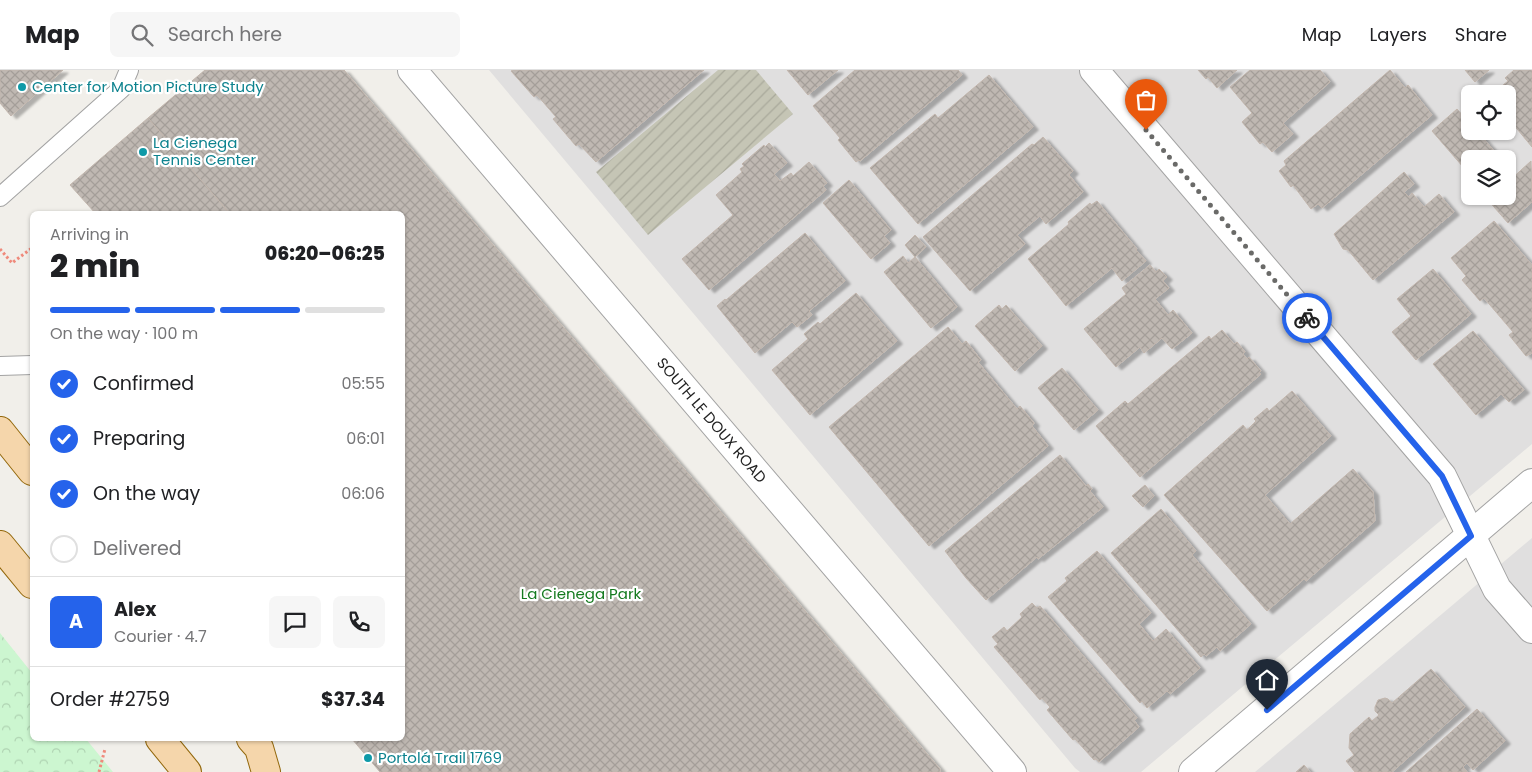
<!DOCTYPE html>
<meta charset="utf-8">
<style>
:root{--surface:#fff;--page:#f6f6f6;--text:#202124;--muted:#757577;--line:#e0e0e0;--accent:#2563eb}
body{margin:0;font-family:Poppins,sans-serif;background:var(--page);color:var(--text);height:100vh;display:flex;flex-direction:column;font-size:19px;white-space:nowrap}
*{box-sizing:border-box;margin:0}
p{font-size:16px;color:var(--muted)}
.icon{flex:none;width:28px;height:28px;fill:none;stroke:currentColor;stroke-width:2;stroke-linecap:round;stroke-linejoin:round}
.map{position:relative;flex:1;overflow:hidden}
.details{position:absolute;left:30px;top:141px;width:375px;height:530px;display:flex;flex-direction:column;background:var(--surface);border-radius:8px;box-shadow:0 1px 4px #0004}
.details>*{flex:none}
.buttons{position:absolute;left:1461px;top:15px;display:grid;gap:10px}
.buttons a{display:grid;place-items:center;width:55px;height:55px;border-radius:8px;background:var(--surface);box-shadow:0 1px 4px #0004;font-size:25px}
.pin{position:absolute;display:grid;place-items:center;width:42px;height:42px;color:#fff;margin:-51px -21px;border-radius:50% 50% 50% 0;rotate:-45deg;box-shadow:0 0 5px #0007}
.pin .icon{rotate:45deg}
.courier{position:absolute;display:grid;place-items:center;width:50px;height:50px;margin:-25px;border:4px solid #2563eb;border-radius:50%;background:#fff;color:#222;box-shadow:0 1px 6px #0007}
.overview em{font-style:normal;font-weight:800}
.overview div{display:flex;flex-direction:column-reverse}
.overview{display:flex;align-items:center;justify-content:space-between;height:85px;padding:0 20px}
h1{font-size:32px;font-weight:800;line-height:38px}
.bar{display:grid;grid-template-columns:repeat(4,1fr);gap:8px 5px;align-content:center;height:60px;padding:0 20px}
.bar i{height:6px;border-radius:4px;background:var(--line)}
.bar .current{background:var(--accent)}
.bar p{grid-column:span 4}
.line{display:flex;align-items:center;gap:12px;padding:0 20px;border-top:1px solid var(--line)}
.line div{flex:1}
.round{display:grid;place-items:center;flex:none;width:52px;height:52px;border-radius:8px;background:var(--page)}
ol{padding:0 20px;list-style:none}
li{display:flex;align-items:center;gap:15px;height:55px}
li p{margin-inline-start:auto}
li .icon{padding:5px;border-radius:50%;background:var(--accent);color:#fff;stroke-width:4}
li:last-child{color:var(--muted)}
li i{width:28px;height:28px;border:2px solid var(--line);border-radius:50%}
header{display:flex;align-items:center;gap:30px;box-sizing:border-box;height:70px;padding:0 25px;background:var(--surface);border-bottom:1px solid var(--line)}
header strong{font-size:24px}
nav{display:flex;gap:28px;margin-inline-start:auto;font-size:18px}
.search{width:350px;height:45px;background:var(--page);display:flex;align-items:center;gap:12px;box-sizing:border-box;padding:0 18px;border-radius:8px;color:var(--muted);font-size:19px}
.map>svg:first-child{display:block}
</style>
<header>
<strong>Map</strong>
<div class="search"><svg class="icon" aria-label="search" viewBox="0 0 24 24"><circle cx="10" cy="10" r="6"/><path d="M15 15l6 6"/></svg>Search here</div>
<nav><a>Map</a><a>Layers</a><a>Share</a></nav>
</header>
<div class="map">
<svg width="1532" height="702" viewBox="0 0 1532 702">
<defs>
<pattern id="construction-furrows" width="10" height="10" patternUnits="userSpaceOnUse" patternTransform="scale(1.25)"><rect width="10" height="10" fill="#c5c5b5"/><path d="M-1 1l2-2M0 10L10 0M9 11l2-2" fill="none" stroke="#a9a99b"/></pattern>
<pattern id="park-crowns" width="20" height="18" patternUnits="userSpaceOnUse" patternTransform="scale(1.25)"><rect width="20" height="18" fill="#ccf6d0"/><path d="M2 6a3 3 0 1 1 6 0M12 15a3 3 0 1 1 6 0" fill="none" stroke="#afd3b2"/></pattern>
<pattern id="building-cross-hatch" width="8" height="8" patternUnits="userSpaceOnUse" patternTransform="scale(1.25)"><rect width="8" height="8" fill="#bfb8b2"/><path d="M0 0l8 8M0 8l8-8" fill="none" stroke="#a49e99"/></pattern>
<filter id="shadow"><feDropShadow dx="5.5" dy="3" stdDeviation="1" flood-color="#0004"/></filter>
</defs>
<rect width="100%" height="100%" fill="#f1efea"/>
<!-- residential -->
<g fill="#e0dfdf" fill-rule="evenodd">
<path d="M489 0H1532V374L1141 702H1080L1075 698ZM1470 24H1508V61H1470ZM1470 89H1508V126H1470Z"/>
<polygon points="1532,468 1532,702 1255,702"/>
</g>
<!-- construction -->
<polygon fill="url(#construction-furrows)" points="718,0 756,0 793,44 648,165 596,102"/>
<!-- park -->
<polygon fill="url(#park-crowns)" points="0,563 32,603 32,669 86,669 113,702 0,702"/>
<!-- building -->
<g fill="url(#building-cross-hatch)" stroke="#c2b6ad" filter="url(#shadow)">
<polygon points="0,0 63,0 11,46 0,33"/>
<polygon points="205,0 344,0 940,699 940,702 380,702 352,669 402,669 402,144 230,144 148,48"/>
<polygon points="513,0 704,0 596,92 579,74 576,76 553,49 556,47 537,25 534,27 511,1"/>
<polygon points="787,0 838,0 808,25"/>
<polygon points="855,0 958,0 962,5 860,91 859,90 856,92 838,70 840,68 813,36"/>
<polygon points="1198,0 1237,0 1217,18 1208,7 1206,9"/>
<polygon points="1250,0 1320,0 1330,12 1283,53 1293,64 1272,82 1263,72 1260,74 1242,52 1252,43 1230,17"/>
<polygon points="1390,0 1405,18 1408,15 1432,45 1322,138 1318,134 1311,139 1293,115 1291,117 1279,101 1286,95 1284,91"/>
<polygon points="1465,0 1489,0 1475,12"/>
<polygon points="1514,0 1532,0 1532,77 1508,48 1508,24 1492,24 1508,11 1505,8"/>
<polygon points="989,5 1033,57 918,154 870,98 935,44 938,48"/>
<polygon points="1457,39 1470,54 1470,61 1477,61 1501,89 1470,89 1470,105 1432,61"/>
<polygon points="148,48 230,144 96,144 70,115"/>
<polygon points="1043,67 1073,101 1069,105 1083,122 1046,154 1040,146 1017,165 1025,174 970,221 923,167 1032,74 1034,75"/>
<polygon points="769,73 787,93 774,104 780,111 791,103 793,106 809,92 827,113 823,116 826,120 709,220 682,189 733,145 716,125 742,102 740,99 744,96 742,94 764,75 765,77"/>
<polygon points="1531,91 1532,132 1508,153 1487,129 1491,126 1508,126 1508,112"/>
<polygon points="1404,102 1414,114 1404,122 1409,127 1412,123 1424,137 1439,124 1454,142 1373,210 1348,180 1343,179 1334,164"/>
<polygon points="849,110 891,160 884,166 890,173 871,189 823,133"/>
<polygon points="1097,131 1137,179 1136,180 1146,191 1122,211 1112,198 1066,236 1028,189 1069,154 1068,152 1090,133 1091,135"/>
<polygon points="1494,151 1532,195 1532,283 1526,286 1509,265 1513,262 1484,228 1480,231 1462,210 1466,206 1451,188"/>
<polygon points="805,163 845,211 809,241 812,245 797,257 792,252 755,283 717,236 725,229 726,230"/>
<polygon points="915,165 926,177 915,187 905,175"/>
<polygon points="903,186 908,193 915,187 957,237 931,258 884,202"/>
<polygon points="1150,195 1156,202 1159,199 1167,207 1163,211 1169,218 1155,229 1168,245 1173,240 1192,263 1172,279 1162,268 1144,283 1140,277 1116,297 1084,259 1126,224 1122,218"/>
<polygon points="1433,199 1471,244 1416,290 1392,262 1411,246 1397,229"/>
<polygon points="856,223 897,271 810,345 772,300 808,269 804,264 818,252 820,254"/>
<polygon points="999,235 1002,239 1006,235 1042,276 1015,301 975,256"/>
<polygon points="948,257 962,274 966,271 981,290 978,292 1017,339 1020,336 1034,353 1032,356 1048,376 929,476 829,357"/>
<polygon points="1222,260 1234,274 1237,272 1245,282 1243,284 1247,289 1249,287 1261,301 1259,303 1261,304 1140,407 1096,356 1125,331 1128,334 1209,266 1211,269"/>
<polygon points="1473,261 1524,320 1509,332 1501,324 1476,345 1433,294"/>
<polygon points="1062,298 1098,340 1074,360 1038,318"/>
<polygon points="1292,321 1331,366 1265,425 1290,454 1353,399 1373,422 1375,451 1306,511 1304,509 1267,541 1164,425 1243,355 1247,360 1256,351 1254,349 1267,338 1269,341"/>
<polygon points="1060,385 1086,416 1088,414 1092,419 1090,421 1103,437 1038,489 1037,487 986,530 966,508 945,481"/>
<polygon points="1145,415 1154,426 1143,437 1132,426"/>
<polygon points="1161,439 1196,481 1192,485 1251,554 1220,581 1217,577 1206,586 1204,584 1201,587 1111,483"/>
<polygon points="1097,481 1151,543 1139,554 1153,571 1166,559 1200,598 1170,624 1167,621 1147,638 1142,631 1140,633 1048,527 1067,511 1065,508"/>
<polygon points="1032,533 1037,538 1040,536 1137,648 1134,650 1139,657 1099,692 1096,689 1094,690 1075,669 1073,670 1047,640 1050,637 1042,628 1040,630 994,577 998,574 992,567 1004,557 1007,561 1022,547 1020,544"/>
<polygon points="1431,599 1465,637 1392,702 1355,702 1346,691 1354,685 1349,678 1350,664 1369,647 1372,651 1379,645 1375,641 1375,637 1378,630 1385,628 1388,629 1392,633"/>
<polygon points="1477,639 1505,671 1473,700 1467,693 1463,697 1467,702 1406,702"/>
<polygon points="1304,695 1310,702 1296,702"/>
</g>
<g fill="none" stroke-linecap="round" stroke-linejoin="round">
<defs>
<g id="service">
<polyline points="0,127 121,19 129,0"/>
<polyline points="0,296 32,295"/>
</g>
<g id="minor">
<path id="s1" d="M412 0 1012 702"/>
<polyline points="1094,0 1442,406 1497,519 1532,559"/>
<polyline points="1193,702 1532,413"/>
</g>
<g id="primary">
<polyline points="0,361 32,401"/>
<polyline points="0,475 32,514"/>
<polyline points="160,669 187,702"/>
<polyline points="251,669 259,678 266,702"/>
</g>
</defs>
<!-- service casing -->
<use href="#service" stroke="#a3a3a3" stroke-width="20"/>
<!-- minor casing -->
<use href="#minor" stroke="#a3a3a3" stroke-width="30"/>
<!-- primary casing -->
<use href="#primary" stroke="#93680c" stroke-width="30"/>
<!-- path -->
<g stroke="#ef8a7c" stroke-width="3" stroke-dasharray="2.5 2.5" stroke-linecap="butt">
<polyline points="0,179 12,193 32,178"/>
<polyline points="99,702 105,679"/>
</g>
<!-- service -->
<use href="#service" stroke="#fff" stroke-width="18"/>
<!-- minor -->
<use href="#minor" stroke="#fff" stroke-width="28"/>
<!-- primary -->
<use href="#primary" stroke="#f5d6ab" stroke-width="28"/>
</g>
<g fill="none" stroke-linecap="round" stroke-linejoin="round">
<!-- done -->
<polyline stroke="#6a6a68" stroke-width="5" stroke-dasharray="0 9" points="1146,60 1307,248"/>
<!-- route -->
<polyline stroke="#2563eb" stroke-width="6" points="1267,640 1471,466 1442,406 1307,248"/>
</g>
<!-- markers -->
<g fill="#0f9aa8" stroke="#fff" stroke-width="2">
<circle cx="22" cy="17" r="5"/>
<circle cx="143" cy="82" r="5"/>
<circle cx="368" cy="688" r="5"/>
</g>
<g text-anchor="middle" stroke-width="4.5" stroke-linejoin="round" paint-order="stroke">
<!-- culture labels -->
<g font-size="15" fill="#0d838f" stroke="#fff" text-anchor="start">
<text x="32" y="22">Center for Motion Picture Study</text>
<text x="153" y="78">La Cienega<tspan x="153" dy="17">Tennis Center</tspan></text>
<text x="378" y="693">Portolá Trail 1769</text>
</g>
<!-- street labels -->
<g font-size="15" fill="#222" stroke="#fff">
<text dy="5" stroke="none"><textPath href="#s1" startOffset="461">SOUTH LE DOUX ROAD</textPath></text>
</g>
<!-- park labels -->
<g font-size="15" fill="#157a1f" stroke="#fff">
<text x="581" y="529">La Cienega Park</text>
</g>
</g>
</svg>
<div class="buttons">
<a><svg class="icon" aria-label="locate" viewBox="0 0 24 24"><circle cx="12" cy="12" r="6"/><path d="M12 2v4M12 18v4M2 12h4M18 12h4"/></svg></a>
<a><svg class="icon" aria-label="layers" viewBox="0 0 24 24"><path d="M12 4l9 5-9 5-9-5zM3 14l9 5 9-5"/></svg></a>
</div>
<div class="pin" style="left:1146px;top:60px;background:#ea580c"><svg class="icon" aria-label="bag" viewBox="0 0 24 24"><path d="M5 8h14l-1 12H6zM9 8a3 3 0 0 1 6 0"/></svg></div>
<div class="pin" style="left:1267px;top:640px;background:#1f2937"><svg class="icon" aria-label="home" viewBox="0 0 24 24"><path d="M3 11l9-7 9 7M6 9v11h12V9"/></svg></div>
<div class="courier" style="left:1307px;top:248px"><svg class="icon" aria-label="bike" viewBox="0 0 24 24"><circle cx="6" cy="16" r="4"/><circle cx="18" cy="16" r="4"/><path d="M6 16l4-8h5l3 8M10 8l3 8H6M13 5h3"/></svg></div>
<section class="details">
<div class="overview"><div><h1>2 min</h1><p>Arriving in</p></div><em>06:20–06:25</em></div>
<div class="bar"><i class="current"></i><i class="current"></i><i class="current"></i><i></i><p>On the way · 100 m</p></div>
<ol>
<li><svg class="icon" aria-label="check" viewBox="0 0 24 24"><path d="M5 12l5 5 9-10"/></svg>Confirmed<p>05:55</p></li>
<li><svg class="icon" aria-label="check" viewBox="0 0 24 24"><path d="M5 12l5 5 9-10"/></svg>Preparing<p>06:01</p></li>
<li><svg class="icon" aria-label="check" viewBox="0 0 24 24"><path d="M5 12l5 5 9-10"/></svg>On the way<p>06:06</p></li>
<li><i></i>Delivered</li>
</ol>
<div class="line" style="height:90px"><b class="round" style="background:var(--accent);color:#fff">A</b><div><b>Alex</b><p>Courier · 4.7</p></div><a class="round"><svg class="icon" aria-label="chat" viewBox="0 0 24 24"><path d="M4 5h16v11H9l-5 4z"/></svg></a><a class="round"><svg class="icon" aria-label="phone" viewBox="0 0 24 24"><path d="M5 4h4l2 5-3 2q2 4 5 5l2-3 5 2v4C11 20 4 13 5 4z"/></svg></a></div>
<div class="line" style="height:65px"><div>Order #2759</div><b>$37.34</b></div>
</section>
</div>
